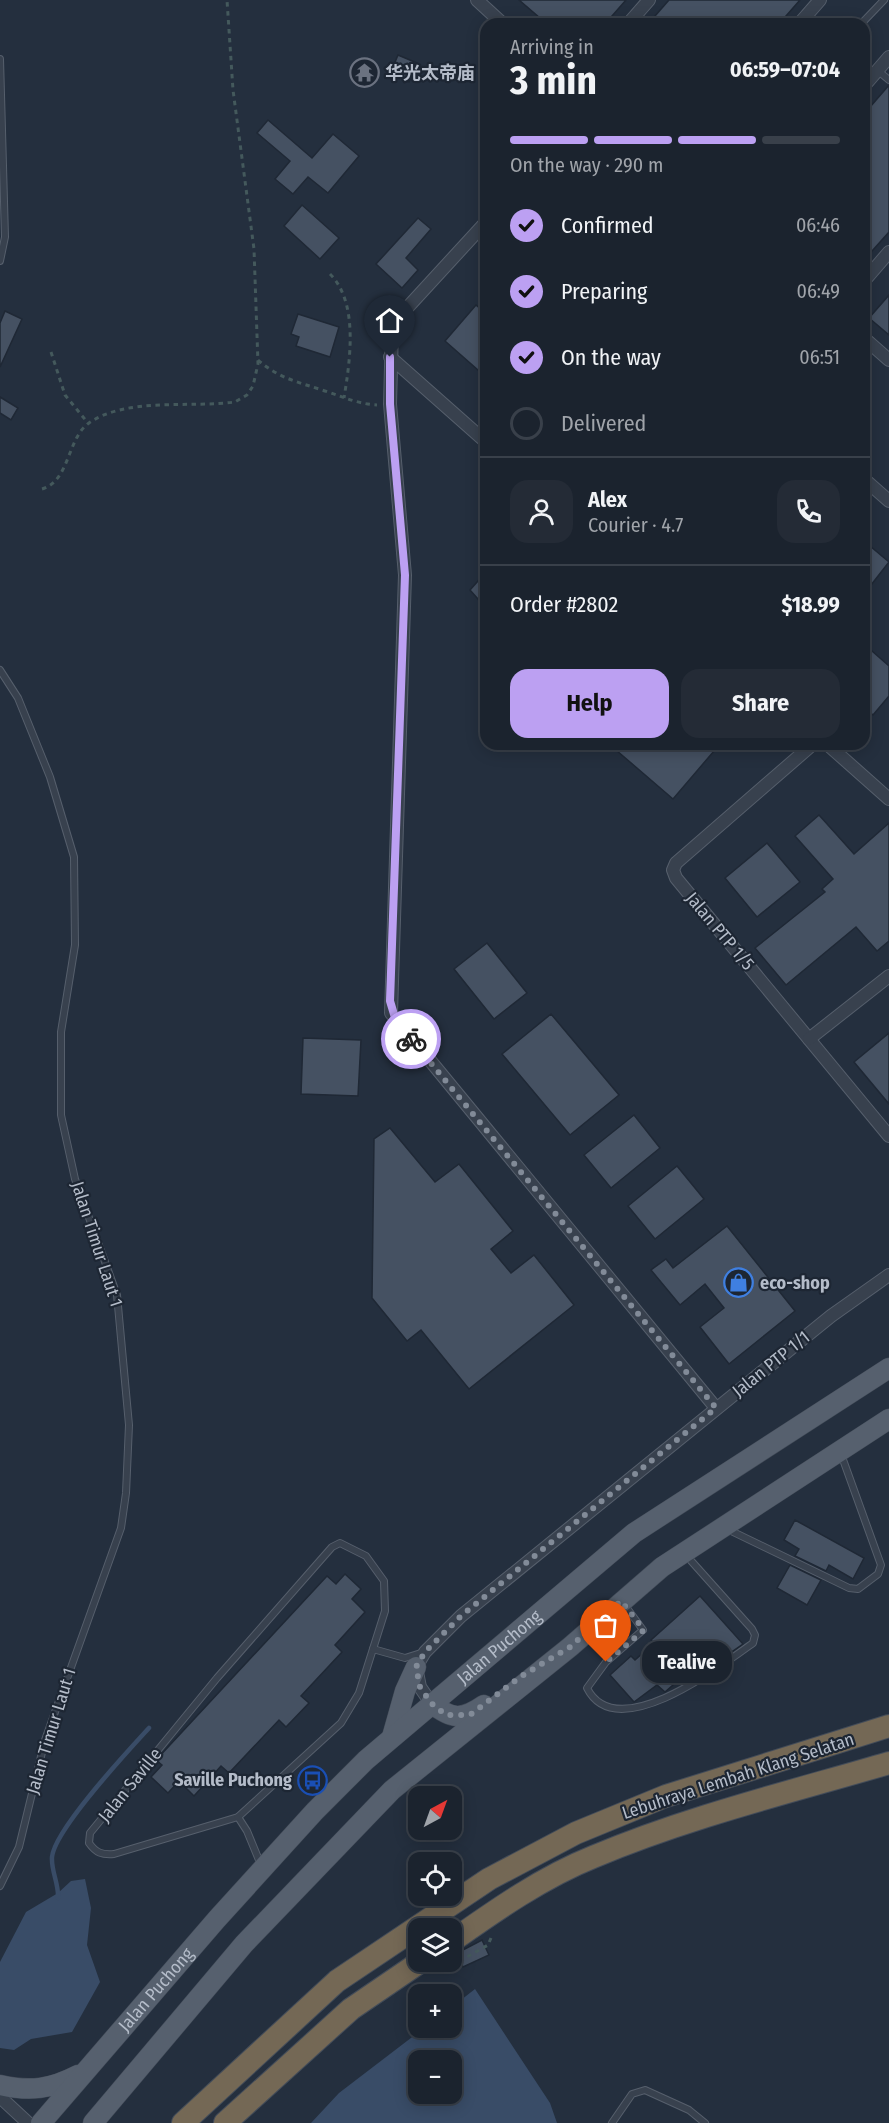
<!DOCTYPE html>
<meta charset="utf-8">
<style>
:root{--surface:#1b232e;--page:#242b36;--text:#f1f3f6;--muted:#a0a4aa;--line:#39404a;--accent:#bca0f2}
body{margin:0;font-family:"Fira Sans Condensed","Noto Sans SC",sans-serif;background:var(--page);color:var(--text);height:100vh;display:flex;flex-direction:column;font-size:22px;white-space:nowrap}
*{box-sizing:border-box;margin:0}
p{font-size:20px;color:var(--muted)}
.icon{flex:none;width:33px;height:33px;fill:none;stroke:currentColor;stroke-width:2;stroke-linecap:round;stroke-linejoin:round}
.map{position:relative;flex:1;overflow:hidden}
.details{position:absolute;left:480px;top:18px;width:390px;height:732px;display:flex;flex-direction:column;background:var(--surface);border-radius:18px;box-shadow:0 3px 15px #0003,0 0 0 2px var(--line)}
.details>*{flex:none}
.needle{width:39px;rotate:41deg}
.controls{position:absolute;left:408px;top:1786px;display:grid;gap:12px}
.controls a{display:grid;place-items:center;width:54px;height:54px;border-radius:12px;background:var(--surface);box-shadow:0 3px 15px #0003,0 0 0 2px var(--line);font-size:30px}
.pin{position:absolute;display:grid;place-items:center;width:51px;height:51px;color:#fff;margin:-62px -26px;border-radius:50% 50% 50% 0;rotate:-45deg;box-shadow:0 0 6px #0007}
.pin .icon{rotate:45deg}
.courier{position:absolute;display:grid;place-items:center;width:60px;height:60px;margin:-30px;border:4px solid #bca0f2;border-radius:50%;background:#fff;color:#222;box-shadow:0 2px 8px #0007}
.bubble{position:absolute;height:42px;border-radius:18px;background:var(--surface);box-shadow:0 3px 15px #0003,0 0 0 2px var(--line);font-size:20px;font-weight:700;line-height:42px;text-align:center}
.summary em{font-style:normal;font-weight:700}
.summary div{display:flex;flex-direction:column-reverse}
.summary{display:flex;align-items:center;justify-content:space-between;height:102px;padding:0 30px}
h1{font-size:39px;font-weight:700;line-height:45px}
.bar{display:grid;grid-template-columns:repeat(4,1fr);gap:9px 6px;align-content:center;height:72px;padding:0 30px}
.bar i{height:8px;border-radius:4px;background:var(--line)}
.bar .on{background:var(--accent)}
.bar p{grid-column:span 4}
.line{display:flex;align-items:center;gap:15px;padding:0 30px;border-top:2px solid var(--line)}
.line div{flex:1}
.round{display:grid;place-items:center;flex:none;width:63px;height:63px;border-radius:18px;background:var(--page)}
ol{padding:0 30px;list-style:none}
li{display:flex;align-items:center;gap:18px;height:66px}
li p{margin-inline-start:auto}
li .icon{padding:6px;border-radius:50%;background:var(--accent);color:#111;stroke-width:4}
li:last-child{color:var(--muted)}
li i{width:33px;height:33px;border:3px solid var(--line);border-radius:50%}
.action{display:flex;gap:12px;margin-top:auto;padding:12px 30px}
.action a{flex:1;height:69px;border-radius:18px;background:var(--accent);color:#111;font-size:24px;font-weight:700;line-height:69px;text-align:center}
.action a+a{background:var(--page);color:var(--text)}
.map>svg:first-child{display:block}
</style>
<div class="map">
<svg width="889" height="2123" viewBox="0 0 889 2123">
<rect width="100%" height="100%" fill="#242f3e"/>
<!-- water -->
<g fill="#394c67" fill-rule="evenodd">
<polygon points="85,1879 91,1908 87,1945 100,1982 72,2032 31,2039 14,2050 0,2048 0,1962 26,1912 58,1893 71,1881"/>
<path d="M475 1989 550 2103 557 2123H311L339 2093 424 2028H452V2007ZM418 2061H452V2094H418Z"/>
</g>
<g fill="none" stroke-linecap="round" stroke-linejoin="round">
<!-- stream -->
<path stroke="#394c67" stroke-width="4.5" d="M58 1898C59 1884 51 1871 52 1857 55 1829 127 1752 149 1728"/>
</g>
<!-- building -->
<g fill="#455162" stroke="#1f2835" stroke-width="1.5">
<polygon points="519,0 626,0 605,24 547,24"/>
<polygon points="669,0 800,0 779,24 648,24"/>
<polygon points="398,55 417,63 409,82 390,74"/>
<polygon points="889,85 889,232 864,260 864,114"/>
<polygon points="268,120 312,158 333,134 359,156 328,193 308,177 293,194 275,179 290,161 257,133"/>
<polygon points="302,205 339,238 320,259 284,226"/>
<polygon points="418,218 431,229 406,258 418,270 402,288 376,264"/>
<polygon points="889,295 889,335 869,318"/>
<polygon points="476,305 486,314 486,377 445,341"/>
<polygon points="5,311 22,319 0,367 0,323"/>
<polygon points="298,314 339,327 330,357 296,346 299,337 291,334"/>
<polygon points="0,397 18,408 11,420 0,413"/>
<polygon points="864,541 889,562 864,594"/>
<polygon points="486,572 486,608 470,590"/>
<polygon points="864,644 889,666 889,696 873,715 864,707"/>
<polygon points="609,744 720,744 673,799"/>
<polygon points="819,815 854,854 889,823 889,941 877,951 856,927 786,985 755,948 825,892 822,889 833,879 795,836"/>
<polygon points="767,843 800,882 757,917 725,878"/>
<polygon points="487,943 527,993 494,1019 454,969"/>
<polygon points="551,1014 619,1095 570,1135 502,1054"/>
<polygon points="889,1033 889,1104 854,1062"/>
<polygon points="303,1038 361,1040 358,1096 301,1094"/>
<polygon points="634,1115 660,1148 611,1188 584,1155"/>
<polygon points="390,1128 435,1182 459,1164 513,1231 491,1249 511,1273 534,1255 574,1305 469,1389 421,1330 407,1341 372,1298 374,1139"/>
<polygon points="677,1166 704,1199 655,1239 628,1206"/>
<polygon points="727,1226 795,1311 729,1364 700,1327 724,1308 705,1284 680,1305 651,1270 666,1259 673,1268"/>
<polygon points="795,1520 864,1558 853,1579 829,1565 826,1571 795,1556 799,1549 784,1540"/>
<polygon points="790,1565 821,1580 807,1605 777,1588"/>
<polygon points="345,1574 361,1589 352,1599 365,1612 335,1645 342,1652 301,1696 309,1703 286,1727 279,1720 229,1773 221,1766 194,1796 179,1781 168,1793 151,1777 162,1765 156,1760 327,1576 336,1584"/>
<polygon points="700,1596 743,1644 714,1664 707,1655 665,1692 657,1685 634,1702 610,1675 631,1656 635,1660 654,1643 651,1640"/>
<polygon points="482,1940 489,1955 463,1967 457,1953"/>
</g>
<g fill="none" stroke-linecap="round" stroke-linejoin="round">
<defs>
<g id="lane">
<polyline points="861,24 884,0"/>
<polyline points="0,59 5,237 0,261"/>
<polyline points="877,70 889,80"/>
<polyline points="0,670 18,698 50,777 74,857 75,945 61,1032 61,1115 75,1179 117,1295 129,1425 126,1493 121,1528 45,1740 19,1847 0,1886"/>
<polyline points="727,1529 849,1588 858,1589 878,1574 881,1565 841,1454"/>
<path d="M340 1543 366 1556 384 1581 385 1611 359 1693 341 1723 238 1817 114 1854C102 1855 96 1853 89 1843L90 1833 217 1678 332 1547Z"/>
<path d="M624 1604 643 1630 606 1662 587 1688C616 1746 720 1667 753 1643L755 1635 752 1629 685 1554"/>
<polyline points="373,1649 405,1658 424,1652"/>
<polyline points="238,1817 247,1831 261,1865"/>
<polyline points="612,2123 632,2094 645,2090 689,2110 705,2123"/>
</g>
<g id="street">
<polyline points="477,0 503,24"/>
<polyline points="628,24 649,0"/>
<polyline points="799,24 820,0"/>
<polyline points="864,86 889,57"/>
<polyline points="486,222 396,320 392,329 390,404 405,575 391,1013 716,1408"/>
<polyline points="864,281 889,252"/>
<polyline points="864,338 889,360"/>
<polyline points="390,357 486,442"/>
<polyline points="864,479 889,501"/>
<polyline points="813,744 676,863 673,870 676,878 889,1136"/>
<polyline points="827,744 889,799"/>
<polyline points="809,1039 889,976"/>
<polyline points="431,1703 420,1687 416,1667 425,1652 461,1616 831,1316 889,1275"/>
<polyline points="0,2097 28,2123"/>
</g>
<g id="primary">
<path d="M431 1703C452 1720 462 1720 484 1705"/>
<polyline points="392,1737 405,1691 416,1667"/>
<path d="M0 2085C30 2092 51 2089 78 2075"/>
<path id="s1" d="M41 2123 217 1919 315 1811 366 1760 634 1533 889 1368"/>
<polyline points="93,2123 244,1944 392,1790 570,1647 662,1567 889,1419"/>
</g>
<g id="highway">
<path d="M452 1941C496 1910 543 1877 593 1857 688 1817 790 1792 889 1763"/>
<polyline points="183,2123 337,1981 489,1879 576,1833 666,1796 889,1726"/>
<polyline points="225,2123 351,2009 420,1962"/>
</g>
</defs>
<!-- lane casing -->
<use href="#lane" stroke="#565f6c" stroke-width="8"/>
<!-- street casing -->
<use href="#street" stroke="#565f6c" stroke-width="14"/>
<!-- primary casing -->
<use href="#primary" stroke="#414a57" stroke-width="21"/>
<!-- highway casing -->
<use href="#highway" stroke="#434c59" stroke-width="24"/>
<!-- path -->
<g stroke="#44595c" stroke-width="3" stroke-dasharray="4.5 4.5" stroke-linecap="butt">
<path d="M330 274C359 303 350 361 344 398"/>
<polyline points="51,352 65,395 88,423"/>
<path d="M258 360C278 378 298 382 322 390 341 396 357 404 377 405"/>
<path d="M42 489C70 481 67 438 89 423 126 397 191 408 235 402L247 395 253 386 258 364 254 249 233 90 227 0"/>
<polyline points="443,1962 453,1965 488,1945 491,1938"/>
</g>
<!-- lane -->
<use href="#lane" stroke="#38414e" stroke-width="6"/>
<!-- street -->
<use href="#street" stroke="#38414e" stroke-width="12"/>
<!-- primary -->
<use href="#primary" stroke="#56606e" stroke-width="20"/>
<!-- highway -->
<use href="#highway" stroke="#746855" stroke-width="22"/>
</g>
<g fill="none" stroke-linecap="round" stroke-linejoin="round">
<!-- done -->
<polyline stroke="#828b98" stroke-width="6" stroke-dasharray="0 10.8" points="411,1039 716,1408 461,1616 425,1652 416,1667 420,1687 431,1703 446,1715 470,1715 520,1677 570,1647 621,1601 644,1630 606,1662"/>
<!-- route -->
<polyline stroke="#bca0f2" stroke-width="8" points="390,357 390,404 405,575 390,1001 396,1021 411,1039"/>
</g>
<!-- icons -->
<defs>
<symbol id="temple-ring" viewBox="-11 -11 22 22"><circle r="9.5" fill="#1d2633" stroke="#6b7280" stroke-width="1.5"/><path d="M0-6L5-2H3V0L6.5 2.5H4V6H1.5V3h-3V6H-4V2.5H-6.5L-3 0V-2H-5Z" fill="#6b7280"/></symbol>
<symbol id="shop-ring" viewBox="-11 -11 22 22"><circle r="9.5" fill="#1d2633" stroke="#3f7fe0" stroke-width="1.5"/><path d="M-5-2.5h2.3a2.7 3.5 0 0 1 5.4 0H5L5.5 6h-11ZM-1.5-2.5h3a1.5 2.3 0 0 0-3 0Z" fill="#3f7fe0"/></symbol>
<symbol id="bus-ring" viewBox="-11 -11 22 22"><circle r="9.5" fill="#1d2633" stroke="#1a4fb4" stroke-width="1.5"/><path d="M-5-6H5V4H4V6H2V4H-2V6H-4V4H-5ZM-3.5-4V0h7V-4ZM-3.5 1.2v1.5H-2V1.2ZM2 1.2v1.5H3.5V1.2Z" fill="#1a4fb4"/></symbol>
</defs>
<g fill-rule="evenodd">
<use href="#temple-ring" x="348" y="56" width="33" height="33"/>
<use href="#shop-ring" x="722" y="1266" width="33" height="33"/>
<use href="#bus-ring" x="296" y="1764" width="33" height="33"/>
</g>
<g text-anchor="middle" stroke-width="4.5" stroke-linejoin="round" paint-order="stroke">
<!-- poi labels -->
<g font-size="18" font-weight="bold" fill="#b4bcc9" stroke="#1d2633" text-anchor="start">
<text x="385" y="79">华光太帝庙</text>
<text x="760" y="1289">eco-shop</text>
<text x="292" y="1786" text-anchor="end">Saville Puchong</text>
</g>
<!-- street labels -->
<g font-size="18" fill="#b4bcc9" stroke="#1d2633">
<text transform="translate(720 931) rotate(50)" y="6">Jalan PTP 1/5</text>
<text transform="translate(97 1244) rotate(72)" y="6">Jalan Timur Laut 1</text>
<text transform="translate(771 1364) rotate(-39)" y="6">Jalan PTP 1/1</text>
<text dy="6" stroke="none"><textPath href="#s1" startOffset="662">Jalan Puchong</textPath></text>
<text transform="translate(51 1731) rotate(-73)" y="6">Jalan Timur Laut 1</text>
<text transform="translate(738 1776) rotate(-18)" y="6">Lebuhraya Lembah Klang Selatan</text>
<text transform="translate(130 1785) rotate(-51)" y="6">Jalan Saville</text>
<text dy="6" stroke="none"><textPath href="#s1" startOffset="176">Jalan Puchong</textPath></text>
</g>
</g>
</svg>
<div class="controls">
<a><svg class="needle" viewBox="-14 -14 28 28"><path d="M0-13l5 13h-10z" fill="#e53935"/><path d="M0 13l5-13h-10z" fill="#a0a4aa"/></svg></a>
<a><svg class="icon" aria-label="locate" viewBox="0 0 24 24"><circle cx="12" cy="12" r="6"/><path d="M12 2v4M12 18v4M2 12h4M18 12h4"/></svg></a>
<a><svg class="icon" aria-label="layers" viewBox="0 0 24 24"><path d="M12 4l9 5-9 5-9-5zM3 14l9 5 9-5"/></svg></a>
<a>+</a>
<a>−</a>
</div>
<div class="pin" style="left:606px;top:1662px;background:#ea580c"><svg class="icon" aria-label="bag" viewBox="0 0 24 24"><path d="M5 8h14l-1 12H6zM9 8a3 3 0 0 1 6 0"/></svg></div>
<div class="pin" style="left:390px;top:357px;background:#1f2937"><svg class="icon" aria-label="home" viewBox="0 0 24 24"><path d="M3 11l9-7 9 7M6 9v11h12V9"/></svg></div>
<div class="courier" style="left:411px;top:1039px"><svg class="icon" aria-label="bike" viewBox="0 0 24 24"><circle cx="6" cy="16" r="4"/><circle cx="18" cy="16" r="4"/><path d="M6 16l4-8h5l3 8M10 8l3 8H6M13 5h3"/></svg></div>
<div class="bubble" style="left:642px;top:1641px;width:90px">Tealive</div>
<section class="details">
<div class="summary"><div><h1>3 min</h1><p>Arriving in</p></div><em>06:59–07:04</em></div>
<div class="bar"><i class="on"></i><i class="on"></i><i class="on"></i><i></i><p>On the way · 290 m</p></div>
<ol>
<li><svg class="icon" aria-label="check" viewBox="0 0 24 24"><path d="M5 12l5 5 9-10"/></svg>Confirmed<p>06:46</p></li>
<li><svg class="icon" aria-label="check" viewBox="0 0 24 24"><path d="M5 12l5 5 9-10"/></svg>Preparing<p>06:49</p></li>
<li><svg class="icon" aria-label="check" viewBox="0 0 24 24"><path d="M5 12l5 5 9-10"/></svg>On the way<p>06:51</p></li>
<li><i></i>Delivered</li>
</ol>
<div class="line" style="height:108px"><a class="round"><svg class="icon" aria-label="person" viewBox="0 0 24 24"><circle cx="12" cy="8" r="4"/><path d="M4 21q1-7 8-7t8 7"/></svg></a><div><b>Alex</b><p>Courier · 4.7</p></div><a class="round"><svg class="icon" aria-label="phone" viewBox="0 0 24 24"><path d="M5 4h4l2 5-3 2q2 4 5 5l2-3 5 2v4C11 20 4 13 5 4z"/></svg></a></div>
<div class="line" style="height:78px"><div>Order #2802</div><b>$18.99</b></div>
<div class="action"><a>Help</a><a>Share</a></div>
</section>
</div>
